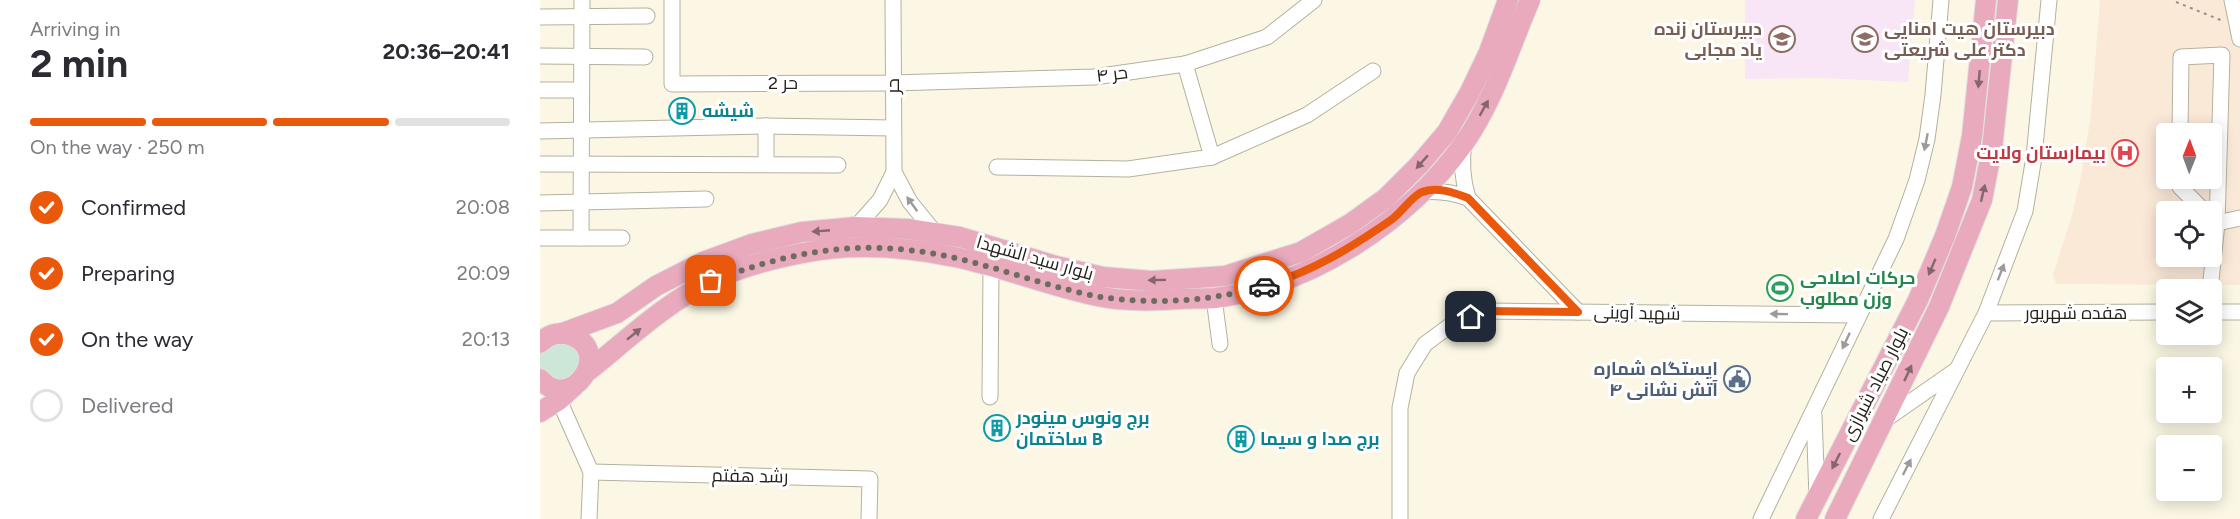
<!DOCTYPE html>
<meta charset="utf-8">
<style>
:root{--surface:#fff;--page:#f2f2f3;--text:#2b2b33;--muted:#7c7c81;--line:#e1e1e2;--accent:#ea580c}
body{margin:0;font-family:Figtree,Cairo,sans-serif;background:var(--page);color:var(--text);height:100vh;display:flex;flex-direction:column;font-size:22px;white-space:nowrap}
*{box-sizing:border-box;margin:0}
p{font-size:20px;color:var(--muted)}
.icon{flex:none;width:33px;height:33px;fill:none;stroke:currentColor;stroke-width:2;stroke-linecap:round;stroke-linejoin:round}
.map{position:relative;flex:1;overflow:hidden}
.drawer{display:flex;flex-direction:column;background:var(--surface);width:540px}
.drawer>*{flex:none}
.needle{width:39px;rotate:1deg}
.fabs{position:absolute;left:1616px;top:123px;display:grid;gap:12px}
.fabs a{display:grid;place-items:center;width:66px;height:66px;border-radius:6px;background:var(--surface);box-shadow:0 3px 15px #0003;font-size:30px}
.pin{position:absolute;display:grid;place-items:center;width:51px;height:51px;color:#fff;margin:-26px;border-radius:12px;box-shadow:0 3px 9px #0006}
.courier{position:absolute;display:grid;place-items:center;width:60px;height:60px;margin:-30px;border:4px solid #ea580c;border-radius:50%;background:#fff;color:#222;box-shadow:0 2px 8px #0007}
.summary em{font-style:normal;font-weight:700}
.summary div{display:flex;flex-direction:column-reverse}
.summary{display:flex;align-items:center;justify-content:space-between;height:102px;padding:0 30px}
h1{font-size:39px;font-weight:700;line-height:45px}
.bar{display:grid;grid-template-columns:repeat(4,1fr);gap:9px 6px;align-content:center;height:72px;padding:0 30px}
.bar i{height:8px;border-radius:4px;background:var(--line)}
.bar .active{background:var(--accent)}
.bar p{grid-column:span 4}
ol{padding:0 30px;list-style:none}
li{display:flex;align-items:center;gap:18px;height:66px}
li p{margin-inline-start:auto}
li .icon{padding:6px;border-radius:50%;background:var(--accent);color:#fff;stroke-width:4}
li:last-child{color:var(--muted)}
li i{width:33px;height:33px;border:3px solid var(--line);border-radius:50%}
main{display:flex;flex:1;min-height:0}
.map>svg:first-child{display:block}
</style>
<main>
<section class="drawer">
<div class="summary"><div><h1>2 min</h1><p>Arriving in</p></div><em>20:36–20:41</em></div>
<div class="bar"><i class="active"></i><i class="active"></i><i class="active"></i><i></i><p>On the way · 250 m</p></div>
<ol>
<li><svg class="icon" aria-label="check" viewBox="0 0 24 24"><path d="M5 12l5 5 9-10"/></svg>Confirmed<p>20:08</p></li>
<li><svg class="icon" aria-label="check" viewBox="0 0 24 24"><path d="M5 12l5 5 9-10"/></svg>Preparing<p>20:09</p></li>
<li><svg class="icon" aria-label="check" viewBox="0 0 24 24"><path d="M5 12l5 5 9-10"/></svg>On the way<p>20:13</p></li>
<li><i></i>Delivered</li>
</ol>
</section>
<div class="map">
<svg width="1700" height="519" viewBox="0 0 1700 519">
<rect width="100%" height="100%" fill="#fbf7e4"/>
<!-- education -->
<polygon fill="#f8e6f7" points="1205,0 1375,0 1368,82 1279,78 1205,79"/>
<!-- medical -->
<path fill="#fbe9d8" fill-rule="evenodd" d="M1560 0H1700V285L1516 284 1513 275 1532 215 1542 172 1551 113ZM1626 134H1671V178H1626ZM1626 212H1671V256H1626Z"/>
<!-- green -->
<polygon fill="#cce6d8" points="42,342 42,380 0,379 0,343"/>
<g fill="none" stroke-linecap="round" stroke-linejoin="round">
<defs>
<g id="minor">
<polyline points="132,0 132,84 353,83 554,77 645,64 727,37 774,0"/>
<polyline points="353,0 354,172 370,202 396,234"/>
<polyline points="1692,0 1700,39"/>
<polyline points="0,17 107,16"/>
<polyline points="0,56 105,57"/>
<polyline points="645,64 672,157"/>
<polyline points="0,90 41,90"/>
<polyline points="226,126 226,164"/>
<polyline points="0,131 226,126 353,128"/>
<polyline points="1640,134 1641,57 1682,55 1677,223 1670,290"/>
<path d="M924 143C921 163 922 179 928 198"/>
<polyline points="0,164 298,165"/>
<polyline points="457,167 588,169 672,157 767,115 833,71"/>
<polyline points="1640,178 1640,187 1665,212"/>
<path d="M881 192C899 190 912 192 928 198L1038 312"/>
<polyline points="0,203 166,199"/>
<polyline points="1677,223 1700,218"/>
<polyline points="316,227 340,200 354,172"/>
<polyline points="0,238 82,238"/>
<polyline points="41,238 42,0"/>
<polyline points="674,298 680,344"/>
<polyline points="1671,312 1700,312"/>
<polyline points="1446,313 1626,312"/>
<polyline points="450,397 451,267"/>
<polyline points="19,400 51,472 49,519"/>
<polyline points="1274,415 1277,497"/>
<polyline points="1346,419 1415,371"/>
<polyline points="51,472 330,479 329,519"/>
<polyline points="860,519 860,408 867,373 885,344 915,322 947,311 1318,315"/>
<polyline points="1221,519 1356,239 1377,180 1387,139 1393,95 1401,0"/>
<polyline points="1341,519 1446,313 1485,211 1494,157 1509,0"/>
</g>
<g id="major">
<polyline points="20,334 77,313 116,286 163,262 212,244 262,232 316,227 368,229 420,237 516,266 563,277 612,281 685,276 761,252 810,224 846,198 879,165 907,132 930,92 949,52 968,0"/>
<path d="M0 343C8 335 18 331 30 335 75 350 31 415 0 379"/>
<path d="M48 371C87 340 125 303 171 281 199 267 232 259 263 253 312 243 366 247 415 257 463 267 509 286 557 296 584 302 614 301 641 299 652 298 664 299 675 298 771 285 868 222 924 143 954 100 969 49 990 0"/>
<polyline points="0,412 19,400 33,387"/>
<polyline points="1266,519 1378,300 1405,236 1422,187 1432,136 1446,0"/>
<polyline points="1295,519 1399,307 1442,200 1452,149 1468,0"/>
</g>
</defs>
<!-- minor casing -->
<use href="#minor" stroke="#b4b19e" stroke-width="17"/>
<!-- major casing -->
<use href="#major" stroke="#e0e0df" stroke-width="22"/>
<!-- path -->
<polyline stroke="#949184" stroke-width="2" stroke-dasharray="3 4.5" stroke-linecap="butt" points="1636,2 1683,21"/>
<!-- minor -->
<use href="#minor" stroke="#fff" stroke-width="15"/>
<!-- major -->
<use href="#major" stroke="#e9aabe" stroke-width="20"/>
</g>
<!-- one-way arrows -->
<defs><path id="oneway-solid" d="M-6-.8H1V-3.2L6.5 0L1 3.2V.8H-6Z" transform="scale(1.5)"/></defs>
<g fill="#86666c">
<use href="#oneway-solid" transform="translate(1439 79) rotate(95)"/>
<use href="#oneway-solid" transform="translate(944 108) rotate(-61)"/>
<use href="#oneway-solid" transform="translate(882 162) rotate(131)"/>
<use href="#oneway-solid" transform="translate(1443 193) rotate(-77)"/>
<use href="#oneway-solid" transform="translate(281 231) rotate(175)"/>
<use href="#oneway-solid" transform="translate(1392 267) rotate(113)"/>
<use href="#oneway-solid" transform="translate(617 280) rotate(179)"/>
<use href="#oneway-solid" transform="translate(94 334) rotate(-39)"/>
<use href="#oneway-solid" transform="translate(1368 373) rotate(-65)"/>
<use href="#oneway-solid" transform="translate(1296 461) rotate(117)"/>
</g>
<g fill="#9c9b98">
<use href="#oneway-solid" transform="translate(1386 142) rotate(101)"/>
<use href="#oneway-solid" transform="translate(372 204) rotate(-126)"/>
<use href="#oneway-solid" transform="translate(1461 272) rotate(-69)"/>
<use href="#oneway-solid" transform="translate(1239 314) rotate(-179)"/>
<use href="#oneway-solid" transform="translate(1306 341) rotate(115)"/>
<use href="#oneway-solid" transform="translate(1367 467) rotate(-63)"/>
</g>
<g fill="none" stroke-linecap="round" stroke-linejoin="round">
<!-- done -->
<path stroke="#6e6c61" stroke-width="6" stroke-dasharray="0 10.8" d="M171 281C237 257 296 242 367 250 420 255 470 274 521 288 534 291 548 295 561 297 615 305 672 301 724 286"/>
<!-- route -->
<path stroke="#ea580c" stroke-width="8" d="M724 286C773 271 809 249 851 220 861 213 873 195 882 192 896 186 915 193 928 198L1038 312 947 311 931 317"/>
</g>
<!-- icons -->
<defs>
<symbol id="school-ring" viewBox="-11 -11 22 22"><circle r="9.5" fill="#fff" stroke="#8d6e63" stroke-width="1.5"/><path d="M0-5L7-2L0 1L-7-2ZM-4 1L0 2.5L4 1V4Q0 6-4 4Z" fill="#8d6e63"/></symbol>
<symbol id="building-ring" viewBox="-11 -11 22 22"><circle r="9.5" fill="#fff" stroke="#0f9aa8" stroke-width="1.5"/><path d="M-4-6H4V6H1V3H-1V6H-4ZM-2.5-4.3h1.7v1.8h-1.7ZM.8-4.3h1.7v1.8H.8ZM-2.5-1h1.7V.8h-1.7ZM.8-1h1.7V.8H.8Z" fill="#0f9aa8"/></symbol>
<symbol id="hospital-ring" viewBox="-11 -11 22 22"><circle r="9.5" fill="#fff" stroke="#e0444e" stroke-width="1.5"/><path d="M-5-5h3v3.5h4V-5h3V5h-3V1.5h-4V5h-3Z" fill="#e0444e"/></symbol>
<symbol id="stadium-ring" viewBox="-11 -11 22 22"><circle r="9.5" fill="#fff" stroke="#2e9e5b" stroke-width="1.5"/><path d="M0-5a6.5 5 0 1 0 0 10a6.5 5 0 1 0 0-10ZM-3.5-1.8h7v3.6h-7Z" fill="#2e9e5b"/></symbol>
<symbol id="civic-ring" viewBox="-11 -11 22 22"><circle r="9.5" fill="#fff" stroke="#5c6f8a" stroke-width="1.5"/><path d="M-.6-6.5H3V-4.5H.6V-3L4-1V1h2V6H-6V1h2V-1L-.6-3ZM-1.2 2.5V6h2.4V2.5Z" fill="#5c6f8a"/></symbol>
</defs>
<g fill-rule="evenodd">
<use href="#school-ring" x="1227" y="24" width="30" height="30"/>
<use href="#school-ring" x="1310" y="24" width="30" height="30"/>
<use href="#building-ring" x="127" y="96" width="30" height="30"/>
<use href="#hospital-ring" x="1570" y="138" width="30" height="30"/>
<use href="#stadium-ring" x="1225" y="273" width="30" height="30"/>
<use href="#civic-ring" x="1182" y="364" width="30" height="30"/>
<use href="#building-ring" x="442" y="413" width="30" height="30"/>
<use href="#building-ring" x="686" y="424" width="30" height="30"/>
</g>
<g text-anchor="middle" stroke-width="6" stroke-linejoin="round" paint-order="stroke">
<!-- education labels -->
<g font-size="18" font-weight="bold" fill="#785e54" stroke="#fff" text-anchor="end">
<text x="1222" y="35">دبیرستان زنده<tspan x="1222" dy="21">یاد مجابی</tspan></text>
<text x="1344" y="35" text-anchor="start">دبیرستان هیت امنایی<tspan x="1344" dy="21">دکتر علی شریعتی</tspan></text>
</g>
<!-- street labels -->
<g font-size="18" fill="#22211a" stroke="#fff">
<text transform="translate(572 74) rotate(-7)" y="6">حر ۴</text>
<text x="243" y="89">حر 2</text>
<text transform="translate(353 86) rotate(-90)" y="6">حر</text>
<text transform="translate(495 258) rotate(16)" y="6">بلوار سید الشهدا</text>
<text transform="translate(1097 313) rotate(1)" y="6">شهید آوینی</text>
<text x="1536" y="319">هفده شهریور</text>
<text transform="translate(1335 384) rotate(-63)" y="6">بلوار صیاد شیرازی</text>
<text transform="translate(210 476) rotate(1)" y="6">رشد هفتم</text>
</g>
<!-- culture labels -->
<g font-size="18" font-weight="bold" fill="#0d838f" stroke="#fff" text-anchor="start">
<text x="162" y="117">شیشه</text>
<text x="476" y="424">برج ونوس مینودر<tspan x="476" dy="21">ساختمان B</tspan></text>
<text x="720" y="445">برج صدا و سیما</text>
</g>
<!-- health labels -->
<g font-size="18" font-weight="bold" fill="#be3a42" stroke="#fff" text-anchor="end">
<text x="1566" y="159">بیمارستان ولایت</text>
</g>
<!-- leisure labels -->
<g font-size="18" font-weight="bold" fill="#27864d" stroke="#fff" text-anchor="start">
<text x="1260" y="284">حرکات اصلاحی<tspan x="1260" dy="21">وزن مطلوب</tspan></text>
</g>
<!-- service labels -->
<g font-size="18" font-weight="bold" fill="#4e5e75" stroke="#fff" text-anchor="end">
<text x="1178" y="375">ایستگاه شماره<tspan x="1178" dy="21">۴ آتش نشانی</tspan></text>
</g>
</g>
</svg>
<div class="fabs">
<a><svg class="needle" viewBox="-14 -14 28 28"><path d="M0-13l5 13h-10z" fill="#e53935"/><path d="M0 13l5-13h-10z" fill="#7c7c81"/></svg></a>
<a><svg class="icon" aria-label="locate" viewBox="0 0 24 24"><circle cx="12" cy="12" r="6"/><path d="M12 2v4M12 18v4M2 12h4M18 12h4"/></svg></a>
<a><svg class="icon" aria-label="layers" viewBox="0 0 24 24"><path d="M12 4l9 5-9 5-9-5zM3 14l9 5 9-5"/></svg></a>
<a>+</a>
<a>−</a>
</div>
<div class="pin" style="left:171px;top:281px;background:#ea580c"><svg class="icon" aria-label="bag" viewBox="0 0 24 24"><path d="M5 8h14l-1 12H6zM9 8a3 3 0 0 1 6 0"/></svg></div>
<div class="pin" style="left:931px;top:317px;background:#1f2937"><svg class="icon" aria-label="home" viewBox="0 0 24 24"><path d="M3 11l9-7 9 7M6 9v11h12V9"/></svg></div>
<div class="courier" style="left:724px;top:286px"><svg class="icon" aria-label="car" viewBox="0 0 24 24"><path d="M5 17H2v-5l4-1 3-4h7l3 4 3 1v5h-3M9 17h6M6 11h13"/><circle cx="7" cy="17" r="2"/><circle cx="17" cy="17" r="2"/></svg></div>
</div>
</main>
